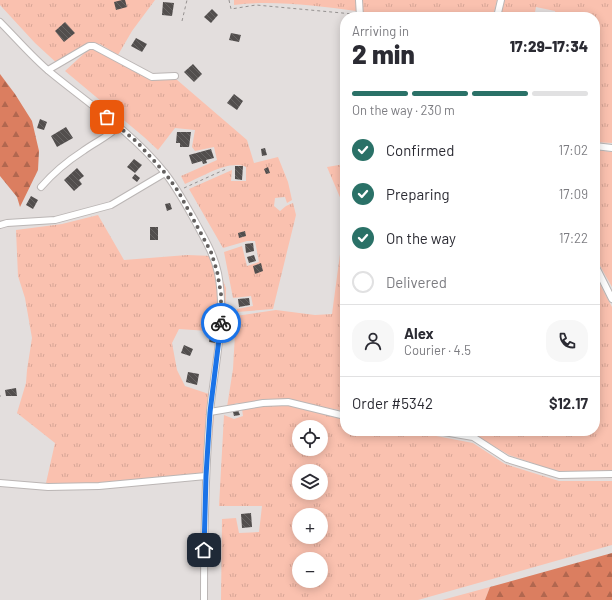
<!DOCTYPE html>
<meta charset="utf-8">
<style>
:root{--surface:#fff;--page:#f7f7f7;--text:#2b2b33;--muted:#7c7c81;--line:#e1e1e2;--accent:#2a7167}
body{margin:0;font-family:Barlow,sans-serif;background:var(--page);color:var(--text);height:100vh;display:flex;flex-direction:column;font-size:15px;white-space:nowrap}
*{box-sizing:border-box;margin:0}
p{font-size:13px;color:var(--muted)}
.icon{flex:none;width:22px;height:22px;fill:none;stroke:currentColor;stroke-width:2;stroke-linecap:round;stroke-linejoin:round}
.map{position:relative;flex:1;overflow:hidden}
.side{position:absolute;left:340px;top:12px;width:260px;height:424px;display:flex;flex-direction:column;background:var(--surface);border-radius:16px;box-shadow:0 2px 10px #0003}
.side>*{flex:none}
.tools{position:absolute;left:292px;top:420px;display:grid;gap:8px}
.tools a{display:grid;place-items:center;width:36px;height:36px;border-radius:50%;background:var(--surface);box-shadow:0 2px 10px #0003;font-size:20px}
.pin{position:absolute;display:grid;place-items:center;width:34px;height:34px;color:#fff;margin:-17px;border-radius:8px;box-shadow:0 2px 6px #0006}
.courier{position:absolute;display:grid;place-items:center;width:40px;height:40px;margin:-20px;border:3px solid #1a73e8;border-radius:50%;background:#fff;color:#222;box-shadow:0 1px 5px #0007}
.headline em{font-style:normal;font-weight:800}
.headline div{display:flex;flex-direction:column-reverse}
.headline{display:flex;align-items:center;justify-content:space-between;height:68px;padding:0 12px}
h1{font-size:26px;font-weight:800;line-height:30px}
.bar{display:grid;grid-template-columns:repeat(4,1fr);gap:6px 4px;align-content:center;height:48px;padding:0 12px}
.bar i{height:5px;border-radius:3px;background:var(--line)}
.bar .selected{background:var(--accent)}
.bar p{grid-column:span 4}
.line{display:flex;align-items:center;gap:10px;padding:0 12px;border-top:1px solid var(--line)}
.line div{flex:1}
.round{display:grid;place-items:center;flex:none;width:42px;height:42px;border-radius:16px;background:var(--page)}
ol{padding:0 12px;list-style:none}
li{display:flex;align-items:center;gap:12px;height:44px}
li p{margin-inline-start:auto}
li .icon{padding:4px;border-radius:50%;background:var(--accent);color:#fff;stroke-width:4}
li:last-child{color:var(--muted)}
li i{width:22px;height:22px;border:2px solid var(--line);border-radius:50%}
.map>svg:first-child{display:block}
</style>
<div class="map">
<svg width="612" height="600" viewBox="0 0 612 600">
<defs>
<pattern id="grass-tufts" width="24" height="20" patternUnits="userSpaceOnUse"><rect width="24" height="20" fill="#fac1af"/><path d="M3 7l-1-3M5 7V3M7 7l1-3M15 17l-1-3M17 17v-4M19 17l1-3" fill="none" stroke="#d6a596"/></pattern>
<pattern id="forest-firs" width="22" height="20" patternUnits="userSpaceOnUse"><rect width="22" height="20" fill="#db7e60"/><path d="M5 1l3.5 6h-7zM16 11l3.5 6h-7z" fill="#b1674f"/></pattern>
<pattern id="building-back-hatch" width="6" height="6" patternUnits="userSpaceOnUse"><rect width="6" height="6" fill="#524e4d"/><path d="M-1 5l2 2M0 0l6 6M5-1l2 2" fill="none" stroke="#676463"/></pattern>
</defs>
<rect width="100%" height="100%" fill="#e3dedd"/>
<!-- grass -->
<g fill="url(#grass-tufts)" fill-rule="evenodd">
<polygon points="0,0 155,0 132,31 118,55 100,44 87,44 60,66 35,43 0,5"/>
<path d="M234 0H356V11C316 6 274 0 234 5Z"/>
<polygon points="361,0 497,0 493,17 362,17"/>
<polygon points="504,0 612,0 612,143 595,142 595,17 556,17 555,11 536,7 534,17 500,17"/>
<path d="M90 48 151 79H176L247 140 254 163 278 157 288 182 292 200 287 203 285 197 275 198 274 206 280 211 286 206 293 203 296 215 273 309 237 312V309L253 306 251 296 233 298 224 252 242 246 247 266 259 262 255 241H247L223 248 189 189 232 170 231 181H246V167C229 159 202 177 185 184L181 176 217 160 214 147 195 151 192 147 195 130 175 128 158 150 144 137 65 71Z"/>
<polygon points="595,150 612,152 612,287 595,257"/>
<polygon points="345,164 345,209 327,167"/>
<polygon points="98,215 124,260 187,255 213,256 226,288 225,334 208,331 179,329 172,343 177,370 185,386 212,395 214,418 209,473 90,484 46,483 55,443 17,413 26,383 27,370 32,338 25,298 18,276 16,230 62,224"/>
<polygon points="345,217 345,411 288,401 248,405 237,403 227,407 233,369 236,316 276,310 315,315 332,314"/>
<polygon points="595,275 612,307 612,471 558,472 509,455 473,434 454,431 595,431"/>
<path d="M288 403 345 420V431H427L431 435 473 443 505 464 559 481H612V545L418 600H221L222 519 236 518 239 533 259 532 262 506H219L224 415 234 419 243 416 242 409 263 404ZM299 427H321V449H299ZM299 471H321V493H299ZM299 515H321V537H299ZM299 559H321V581H299Z"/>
<polygon points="490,587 485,600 442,600"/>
</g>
<!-- forest -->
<g fill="url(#forest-firs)">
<polygon points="0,74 15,94 32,121 39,151 38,170 20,207 17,197 0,176"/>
<polygon points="612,553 612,600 485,600 490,587"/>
</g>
<!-- building -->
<g fill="url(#building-back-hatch)">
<polygon points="122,0 125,0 127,7 116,10 114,2"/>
<polygon points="163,2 174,3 172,16 162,15"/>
<polygon points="212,9 218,15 211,23 204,17"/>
<polygon points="539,12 552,14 551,17 538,17"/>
<polygon points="65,22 75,33 64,42 55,31"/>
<polygon points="231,33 241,35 239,42 229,40"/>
<polygon points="136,38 147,44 142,52 131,46"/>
<polygon points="193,64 202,74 194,82 184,72"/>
<polygon points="234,94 243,101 237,110 227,103"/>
<polygon points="40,119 47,122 44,130 37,128"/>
<polygon points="105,125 110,129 106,135 101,131"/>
<polygon points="66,127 73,138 57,147 51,136"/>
<polygon points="177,132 191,132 189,147 180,147 180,143 176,143"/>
<polygon points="265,148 267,155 262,156 261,149"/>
<polygon points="211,149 214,158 206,160 207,163 203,164 202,161 192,164 189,155"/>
<polygon points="134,159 142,165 135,173 127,167"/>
<polygon points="235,166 243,166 242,180 235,179"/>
<polygon points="268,167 270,173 266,174 264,169"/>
<polygon points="77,168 84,176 79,180 82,184 74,191 64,180"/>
<polygon points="135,174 140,178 137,182 132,178"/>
<polygon points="31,196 38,200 33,209 26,205"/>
<polygon points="170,203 172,209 167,211 165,204"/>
<rect x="150" y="227" width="8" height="13"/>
<polygon points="245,231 246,236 239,238 238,233"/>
<polygon points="253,243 254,251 246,253 245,244"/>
<polygon points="254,255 256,261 249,263 247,257"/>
<polygon points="261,263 263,271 255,274 253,266"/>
<polygon points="249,298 250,305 239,307 238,299"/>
<polygon points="210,336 216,337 216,343 209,342"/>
<polygon points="184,345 193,349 190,356 181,353"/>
<polygon points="188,372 199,374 197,385 186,382"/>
<polygon points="16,388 17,396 6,396 5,390"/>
<polygon points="238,410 240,415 234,416 233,412"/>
<polygon points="251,513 252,527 242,528 241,514"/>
</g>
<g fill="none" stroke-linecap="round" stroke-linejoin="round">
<defs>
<g id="street">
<polyline points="359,0 360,17"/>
<polyline points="497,17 501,0"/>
<path d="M0 22C16 38 32 57 50 72 89 104 133 133 165 173 177 188 186 205 195 221 204 238 214 254 218 273 227 320 214 366 210 413 205 475 204 538 204 600"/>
<polyline points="48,70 89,46 94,46 152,77 175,76"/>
<polyline points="595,146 612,148"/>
<path d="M41 187C54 172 66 162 83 151 95 142 108 137 119 126"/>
<polyline points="0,225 7,223 55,220 111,205 165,173"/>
<polyline points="595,265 612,299"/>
<polyline points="210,412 263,403 288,402 345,416"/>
<polyline points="438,431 473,437 507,459 559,475 612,474"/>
<polyline points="0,483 48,487 99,486 206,476"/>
</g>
</defs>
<!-- street casing -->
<use href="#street" stroke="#bbb6b5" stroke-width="8"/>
<!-- path -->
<g stroke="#959190" stroke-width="1" stroke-dasharray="3 3" stroke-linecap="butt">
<polyline points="229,0 231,9 256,5 353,14"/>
<polyline points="182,21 187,0"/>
<polyline points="184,188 226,169"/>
<polyline points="0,396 1,396"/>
</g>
<!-- street -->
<use href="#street" stroke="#fff" stroke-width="6"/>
</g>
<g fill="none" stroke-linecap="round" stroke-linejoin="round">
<!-- done -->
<polyline stroke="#646160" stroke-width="4" stroke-dasharray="0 7.2" points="107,117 137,142 165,173 178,191 211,252 217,271 221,294 221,323"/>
<!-- route -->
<polyline stroke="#1a73e8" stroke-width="5" points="204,550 206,476 210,412 221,323"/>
</g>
</svg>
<div class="tools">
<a><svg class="icon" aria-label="locate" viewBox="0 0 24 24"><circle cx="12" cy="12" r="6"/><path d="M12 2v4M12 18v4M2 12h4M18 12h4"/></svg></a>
<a><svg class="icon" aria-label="layers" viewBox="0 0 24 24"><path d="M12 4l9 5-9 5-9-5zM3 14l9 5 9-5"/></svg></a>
<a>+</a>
<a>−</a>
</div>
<div class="pin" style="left:107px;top:117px;background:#ea580c"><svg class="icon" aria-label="bag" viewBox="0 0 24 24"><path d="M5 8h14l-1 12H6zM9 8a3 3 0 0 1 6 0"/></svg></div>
<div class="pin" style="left:204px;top:550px;background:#1f2937"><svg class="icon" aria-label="home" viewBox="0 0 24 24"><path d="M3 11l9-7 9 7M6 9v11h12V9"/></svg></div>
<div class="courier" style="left:221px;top:323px"><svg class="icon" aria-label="bike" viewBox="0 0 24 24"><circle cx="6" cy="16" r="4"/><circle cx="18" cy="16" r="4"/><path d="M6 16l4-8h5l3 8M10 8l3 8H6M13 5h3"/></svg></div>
<section class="side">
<div class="headline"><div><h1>2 min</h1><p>Arriving in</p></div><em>17:29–17:34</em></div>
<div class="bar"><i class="selected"></i><i class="selected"></i><i class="selected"></i><i></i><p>On the way · 230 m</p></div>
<ol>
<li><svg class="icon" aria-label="check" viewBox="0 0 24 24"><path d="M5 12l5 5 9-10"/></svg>Confirmed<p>17:02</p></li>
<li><svg class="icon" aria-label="check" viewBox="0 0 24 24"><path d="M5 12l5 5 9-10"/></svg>Preparing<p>17:09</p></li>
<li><svg class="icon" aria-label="check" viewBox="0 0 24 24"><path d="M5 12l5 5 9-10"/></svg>On the way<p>17:22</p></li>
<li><i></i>Delivered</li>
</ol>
<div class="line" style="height:72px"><a class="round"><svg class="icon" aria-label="person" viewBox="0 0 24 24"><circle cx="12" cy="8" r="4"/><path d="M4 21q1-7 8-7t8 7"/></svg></a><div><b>Alex</b><p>Courier · 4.5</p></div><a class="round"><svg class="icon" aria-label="phone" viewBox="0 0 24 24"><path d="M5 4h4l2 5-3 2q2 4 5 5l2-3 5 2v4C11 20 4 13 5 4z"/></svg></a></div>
<div class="line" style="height:52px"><div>Order #5342</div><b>$12.17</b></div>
</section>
</div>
